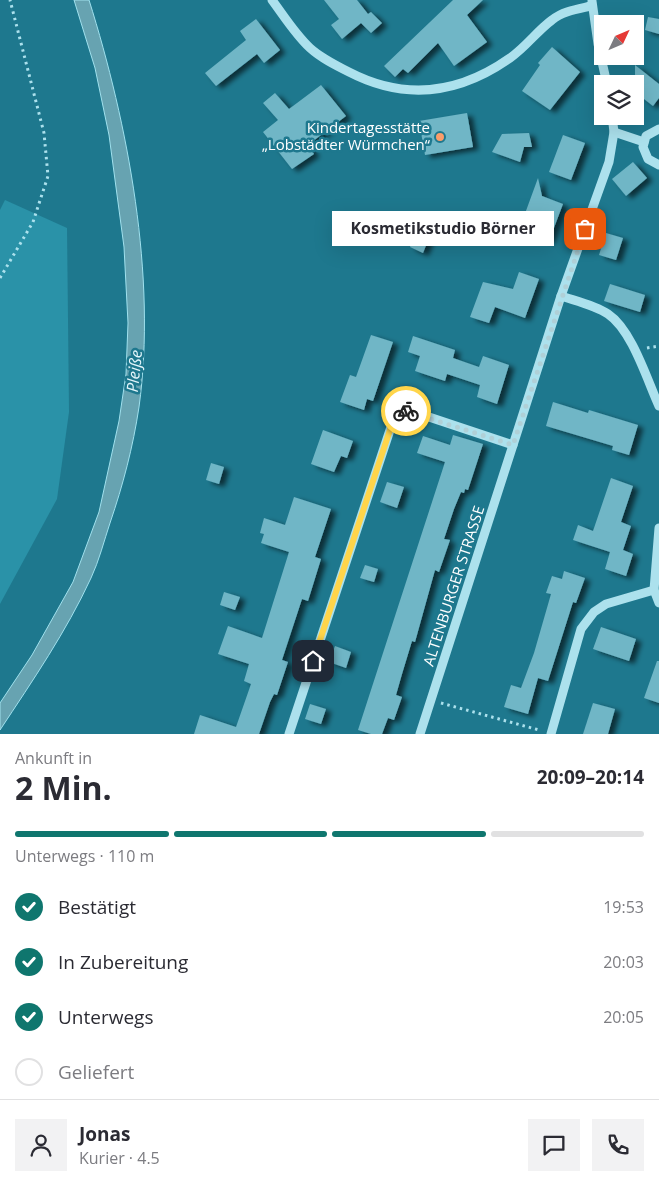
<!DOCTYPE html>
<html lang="de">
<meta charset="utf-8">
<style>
:root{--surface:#fff;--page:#f2f2f3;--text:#2b2b33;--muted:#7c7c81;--line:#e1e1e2;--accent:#0f766e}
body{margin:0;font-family:"Open Sans",sans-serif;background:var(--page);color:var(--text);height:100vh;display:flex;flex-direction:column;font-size:19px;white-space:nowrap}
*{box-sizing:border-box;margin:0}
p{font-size:16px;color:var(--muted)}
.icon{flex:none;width:28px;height:28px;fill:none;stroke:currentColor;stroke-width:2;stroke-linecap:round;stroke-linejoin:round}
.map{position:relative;height:734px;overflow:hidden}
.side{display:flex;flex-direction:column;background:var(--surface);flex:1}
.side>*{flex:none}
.needle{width:32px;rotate:46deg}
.controls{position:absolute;left:594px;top:15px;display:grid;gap:10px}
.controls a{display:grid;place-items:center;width:50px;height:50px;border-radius:0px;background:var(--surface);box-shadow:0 5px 20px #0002;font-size:25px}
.pin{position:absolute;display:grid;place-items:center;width:42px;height:42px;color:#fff;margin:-21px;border-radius:10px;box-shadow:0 2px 8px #0006}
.courier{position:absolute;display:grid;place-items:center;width:50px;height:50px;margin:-25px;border:4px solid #ffd54a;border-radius:50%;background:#fff;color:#222;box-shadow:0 1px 6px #0007}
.bubble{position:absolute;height:35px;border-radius:0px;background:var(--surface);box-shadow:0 5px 20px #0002;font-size:16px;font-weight:700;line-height:35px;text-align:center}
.overview em{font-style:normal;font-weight:700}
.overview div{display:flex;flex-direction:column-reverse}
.overview{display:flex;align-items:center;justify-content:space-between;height:85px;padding:0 15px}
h1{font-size:32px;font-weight:700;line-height:38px}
.bar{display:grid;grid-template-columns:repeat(4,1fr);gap:8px 5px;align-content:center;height:60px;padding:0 15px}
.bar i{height:6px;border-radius:4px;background:var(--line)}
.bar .selected{background:var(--accent)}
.bar p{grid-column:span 4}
.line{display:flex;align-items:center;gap:12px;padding:0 15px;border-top:1px solid var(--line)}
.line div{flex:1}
.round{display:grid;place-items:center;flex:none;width:52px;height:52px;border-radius:0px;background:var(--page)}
ol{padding:0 15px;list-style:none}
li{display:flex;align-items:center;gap:15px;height:55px}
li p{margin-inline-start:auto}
li .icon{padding:5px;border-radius:50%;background:var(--accent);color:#fff;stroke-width:4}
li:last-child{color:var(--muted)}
li i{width:28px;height:28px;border:2px solid var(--line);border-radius:50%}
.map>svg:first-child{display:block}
</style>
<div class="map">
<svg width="659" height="734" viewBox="0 0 659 734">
<defs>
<filter id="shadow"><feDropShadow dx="5.5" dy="3" stdDeviation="2.5" flood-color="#0009"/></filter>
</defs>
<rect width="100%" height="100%" fill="#1e788e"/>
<!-- green -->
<polygon fill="#2a92a8" points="5,200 67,228 69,412 57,499 0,604 0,210"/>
<!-- water -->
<path fill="#67a3b1" stroke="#a0e1ee" d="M74 0H89C128 124 157 277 139 407 133 447 123 485 110 523 104 541 99 561 91 578 66 632 33 680 0 730V703L32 655 73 582 99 512 119 421 126 374 128 323 124 247 109 135 95 68Z"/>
<!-- building -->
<g fill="#70b6c6" filter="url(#shadow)">
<polygon points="324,0 357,0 368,14 371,12 382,23 371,33 361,23 342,39 331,25 339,19"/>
<polygon points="453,0 483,0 467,15 487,42 454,66 438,43 408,73 403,69 395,77 384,66"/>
<polygon points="648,17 659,19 659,34 645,30"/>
<polygon points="256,19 280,50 264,63 257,54 216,86 205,73 246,40 240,31"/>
<polygon points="552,47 580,72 550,110 522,91 540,65 538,63"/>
<polygon points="635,65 659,84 659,98 653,106 635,92"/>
<polygon points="321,85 346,116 308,145 314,154 292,169 263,132 278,120 263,103 275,93 289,109"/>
<polygon points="467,113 473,147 425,155 419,121"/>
<polygon points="529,133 532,147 524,147 520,162 492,152 502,134"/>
<polygon points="563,135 585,143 571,180 549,172"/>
<polygon points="633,162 647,178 626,196 612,179"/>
<polygon points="538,178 542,196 563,204 549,241 519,230"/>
<polygon points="415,233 429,238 423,253 410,247"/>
<polygon points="606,233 623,238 616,260 599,255"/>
<polygon points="519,272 539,279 525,318 495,307 489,323 470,317 483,282 513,289"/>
<polygon points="610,284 645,295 640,312 604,301"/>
<polygon points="371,335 393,342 373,401 367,399 364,410 340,402 350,375 356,377"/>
<polygon points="413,336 455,350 453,358 479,367 483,356 509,365 497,404 477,397 480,385 447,374 445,381 415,371 420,356 408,352"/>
<polygon points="553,402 588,413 589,410 638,425 629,455 612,450 613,446 546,426"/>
<polygon points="323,430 353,441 347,458 341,456 334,472 311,464"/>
<polygon points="453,435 483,444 468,490 465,489 464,493 461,492 454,509 444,539 450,540 439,572 435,570 415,642 412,641 402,674 396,695 402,697 394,720 388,718 382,734 371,734 358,730 445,462 417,453 423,436 450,445"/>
<polygon points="211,463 224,467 219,484 206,480"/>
<polygon points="611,478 633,486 621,522 631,526 623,550 633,554 626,576 605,569 610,552 573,540 578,525 593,531"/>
<polygon points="387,482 404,487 397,508 380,502"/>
<polygon points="294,497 331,509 315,557 321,559 308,601 302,599 282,660 288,662 277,695 274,694 270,702 259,734 194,734 200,715 236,727 251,684 244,681 249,664 218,654 228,626 262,638 289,552 261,543 264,534 260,533 264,518 285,525"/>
<polygon points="365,565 378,569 374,582 360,578"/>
<polygon points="564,571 585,578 576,603 573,602 548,681 538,678 528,714 504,707 511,685 521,688 534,653 551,594 546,593 552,576 562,579"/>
<polygon points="224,592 240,597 235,610 220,605"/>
<polygon points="601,627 636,639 629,661 593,649"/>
<polygon points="335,646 351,652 346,668 329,662"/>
<polygon points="657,661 659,661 659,703 644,698"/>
<polygon points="593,703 615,709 608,734 583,734"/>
<polygon points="310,704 326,709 321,724 305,719"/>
</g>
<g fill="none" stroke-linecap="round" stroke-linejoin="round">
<!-- path -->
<g stroke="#ace1ed" stroke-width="3" stroke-dasharray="2.5 4" stroke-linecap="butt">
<polyline points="0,278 33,222 48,176 44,133 10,0"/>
<polyline points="647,348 659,346"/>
<polyline points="441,703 539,730"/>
</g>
<!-- minor -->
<g stroke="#ace1ed" stroke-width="9">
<path d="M272 0C284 16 295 34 310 48 321 58 335 65 349 72 405 101 459 94 510 58 526 47 537 31 552 20 563 11 578 9 591 6"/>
<polyline points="592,1 598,44 607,84"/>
<polyline points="659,129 646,136 643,147 648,159 659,165"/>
<polyline points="614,132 644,142"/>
<path d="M561 296C576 301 595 305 608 314 632 330 647 380 659 406"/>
<polyline points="659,528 654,590 659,603"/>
<polyline points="289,734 392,424 400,411 411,411 513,445"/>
<polyline points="420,734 561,296 609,162 614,132 612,116"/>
<polyline points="551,734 581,629 594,612 606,604 654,590"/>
</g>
</g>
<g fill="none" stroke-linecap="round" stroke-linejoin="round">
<!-- done -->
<polyline stroke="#b0d0d7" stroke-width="5" stroke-dasharray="0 9" points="406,411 513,445 585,229"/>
<!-- route -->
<polyline stroke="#ffd54a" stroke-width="6" points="313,661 392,424 400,411 406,411"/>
</g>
<!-- markers -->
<circle fill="#fb9d6b" stroke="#1e788e" stroke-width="2" cx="440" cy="137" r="5"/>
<g text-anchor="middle" stroke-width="5" stroke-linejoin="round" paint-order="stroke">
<!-- poi labels -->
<g font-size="15" fill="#fff" stroke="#1e788e" text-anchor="end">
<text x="430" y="133">Kindertagesstätte<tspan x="430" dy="17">„Lobstädter Würmchen“</tspan></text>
</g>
<!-- street labels -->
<g font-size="15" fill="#fff" stroke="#1e788e">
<text transform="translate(454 586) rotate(-72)" y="5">ALTENBURGER STRASSE</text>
</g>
<!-- water labels -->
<g font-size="16" font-style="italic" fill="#e3f6fb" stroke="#1e788e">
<text transform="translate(134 371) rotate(-84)" y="6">Pleiße</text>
</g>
</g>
</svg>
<div class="controls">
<a><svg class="needle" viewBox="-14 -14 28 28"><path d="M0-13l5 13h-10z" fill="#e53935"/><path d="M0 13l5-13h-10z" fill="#7c7c81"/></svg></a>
<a><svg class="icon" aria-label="layers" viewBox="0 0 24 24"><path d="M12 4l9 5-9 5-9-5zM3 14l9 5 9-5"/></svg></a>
</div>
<div class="pin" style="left:585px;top:229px;background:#ea580c"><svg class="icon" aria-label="bag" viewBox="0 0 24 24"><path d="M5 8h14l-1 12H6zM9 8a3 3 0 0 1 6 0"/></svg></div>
<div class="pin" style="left:313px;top:661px;background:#1f2937"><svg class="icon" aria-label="home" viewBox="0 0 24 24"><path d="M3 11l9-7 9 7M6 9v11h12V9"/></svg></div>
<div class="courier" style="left:406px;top:411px"><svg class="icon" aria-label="bike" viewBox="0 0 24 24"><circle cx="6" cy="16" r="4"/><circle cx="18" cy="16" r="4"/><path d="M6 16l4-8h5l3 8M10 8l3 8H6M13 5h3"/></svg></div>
<div class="bubble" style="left:332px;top:211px;width:222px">Kosmetikstudio Börner</div>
</div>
<section class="side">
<div class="overview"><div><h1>2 Min.</h1><p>Ankunft in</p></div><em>20:09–20:14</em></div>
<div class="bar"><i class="selected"></i><i class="selected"></i><i class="selected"></i><i></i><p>Unterwegs · 110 m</p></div>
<ol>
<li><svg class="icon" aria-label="check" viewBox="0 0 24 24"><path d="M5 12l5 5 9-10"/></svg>Bestätigt<p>19:53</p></li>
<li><svg class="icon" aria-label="check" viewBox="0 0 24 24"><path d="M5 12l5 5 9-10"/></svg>In Zubereitung<p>20:03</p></li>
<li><svg class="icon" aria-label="check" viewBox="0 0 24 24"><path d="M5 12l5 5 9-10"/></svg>Unterwegs<p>20:05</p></li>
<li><i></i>Geliefert</li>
</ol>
<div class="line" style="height:90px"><a class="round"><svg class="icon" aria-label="person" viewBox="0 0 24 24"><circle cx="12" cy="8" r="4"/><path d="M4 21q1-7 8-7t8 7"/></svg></a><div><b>Jonas</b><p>Kurier · 4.5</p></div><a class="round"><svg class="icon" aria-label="chat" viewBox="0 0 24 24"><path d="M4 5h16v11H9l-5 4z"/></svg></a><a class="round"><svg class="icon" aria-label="phone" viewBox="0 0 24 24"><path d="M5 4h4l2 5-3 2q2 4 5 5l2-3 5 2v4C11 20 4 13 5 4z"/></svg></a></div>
</section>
